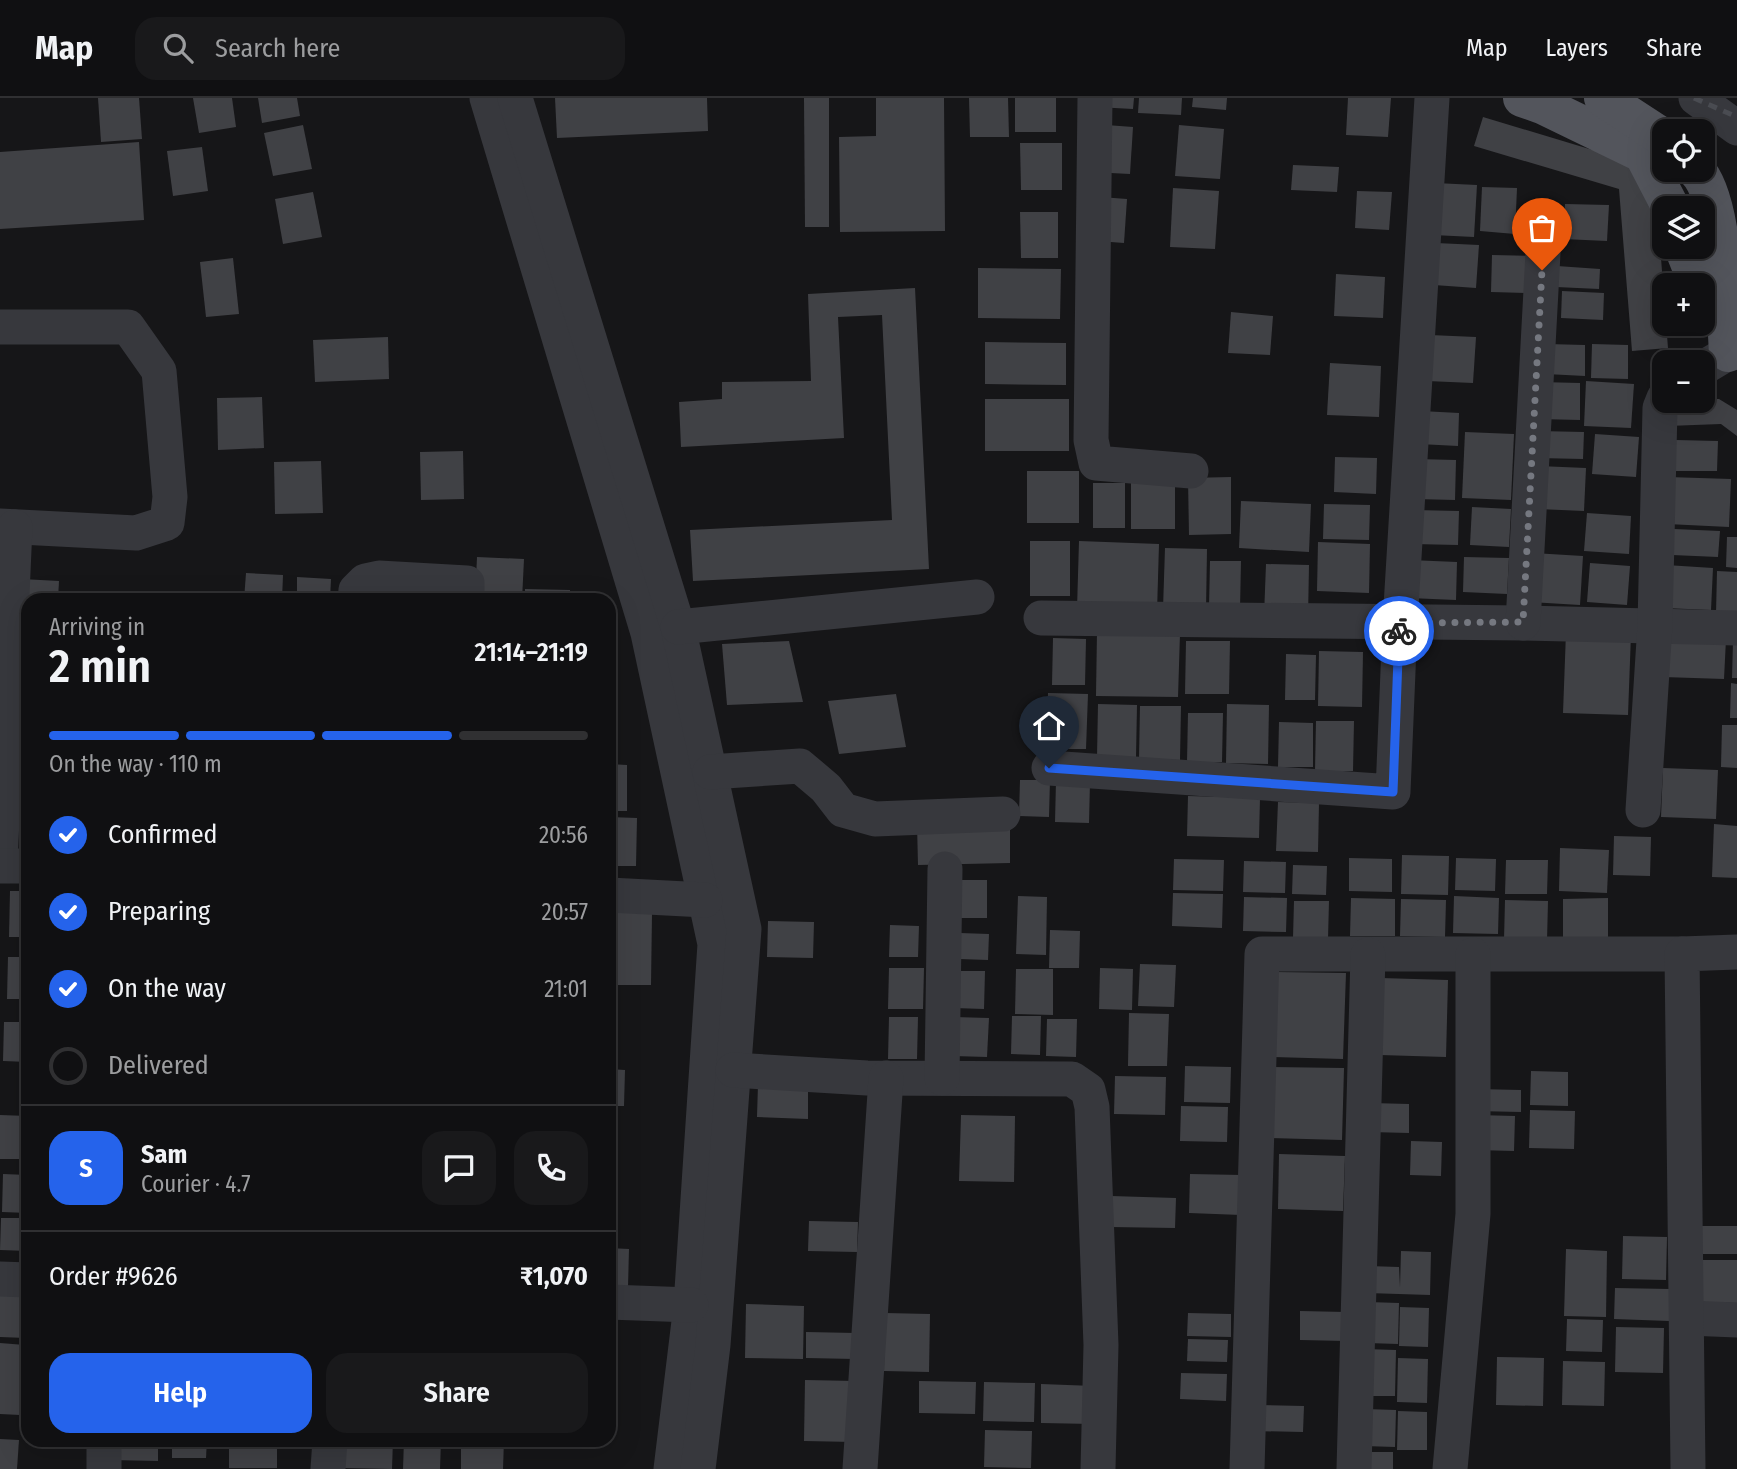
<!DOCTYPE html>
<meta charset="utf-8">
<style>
:root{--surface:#101012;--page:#19191b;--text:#f1f3f6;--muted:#9c9d9f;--line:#303032;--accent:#2563eb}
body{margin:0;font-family:"Fira Sans Condensed",sans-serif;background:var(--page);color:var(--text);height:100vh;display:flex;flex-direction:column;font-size:26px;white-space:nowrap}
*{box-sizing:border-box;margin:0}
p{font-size:23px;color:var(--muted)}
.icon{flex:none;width:38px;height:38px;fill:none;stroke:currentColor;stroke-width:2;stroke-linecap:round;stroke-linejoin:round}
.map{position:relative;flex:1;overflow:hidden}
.sheet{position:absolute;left:21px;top:495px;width:595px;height:854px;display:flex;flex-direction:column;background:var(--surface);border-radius:21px;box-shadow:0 7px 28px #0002,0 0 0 2px var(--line)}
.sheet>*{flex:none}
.controls{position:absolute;left:1652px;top:21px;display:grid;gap:14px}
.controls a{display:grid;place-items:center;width:63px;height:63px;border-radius:14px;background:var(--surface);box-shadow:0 7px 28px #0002,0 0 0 2px var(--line);font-size:35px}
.pin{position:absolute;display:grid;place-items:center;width:60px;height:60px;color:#fff;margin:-72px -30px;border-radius:50% 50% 50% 0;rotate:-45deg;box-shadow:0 0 7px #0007}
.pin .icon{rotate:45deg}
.courier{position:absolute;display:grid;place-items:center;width:70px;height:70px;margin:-35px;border:5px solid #2563eb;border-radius:50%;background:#fff;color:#222;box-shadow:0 2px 9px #0007}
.headline em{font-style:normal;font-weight:600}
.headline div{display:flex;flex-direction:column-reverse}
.headline{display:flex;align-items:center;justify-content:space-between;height:119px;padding:0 28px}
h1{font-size:46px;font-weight:600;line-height:52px}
.bar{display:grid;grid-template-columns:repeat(4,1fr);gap:10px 7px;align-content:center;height:84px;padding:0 28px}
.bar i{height:9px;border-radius:5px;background:var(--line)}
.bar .active{background:var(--accent)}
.bar p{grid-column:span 4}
.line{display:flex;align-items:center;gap:18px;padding:0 28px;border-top:2px solid var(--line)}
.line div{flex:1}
.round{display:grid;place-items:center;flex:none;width:74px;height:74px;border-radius:21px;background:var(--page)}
ol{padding:0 28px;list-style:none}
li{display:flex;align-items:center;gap:21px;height:77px}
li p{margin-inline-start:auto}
li .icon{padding:7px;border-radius:50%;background:var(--accent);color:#fff;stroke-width:4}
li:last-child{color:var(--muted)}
li i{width:38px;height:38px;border:4px solid var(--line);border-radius:50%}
.button{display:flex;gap:14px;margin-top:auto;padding:14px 28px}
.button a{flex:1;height:80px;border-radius:21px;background:var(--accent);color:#fff;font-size:28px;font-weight:600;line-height:80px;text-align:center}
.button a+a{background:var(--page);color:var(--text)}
header{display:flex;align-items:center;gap:42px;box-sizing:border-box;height:98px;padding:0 35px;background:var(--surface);border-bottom:2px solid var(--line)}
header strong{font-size:33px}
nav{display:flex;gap:38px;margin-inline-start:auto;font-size:24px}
.search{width:490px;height:63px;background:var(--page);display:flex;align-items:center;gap:18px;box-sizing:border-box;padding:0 24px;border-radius:21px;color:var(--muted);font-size:26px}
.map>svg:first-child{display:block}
</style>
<header>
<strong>Map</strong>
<div class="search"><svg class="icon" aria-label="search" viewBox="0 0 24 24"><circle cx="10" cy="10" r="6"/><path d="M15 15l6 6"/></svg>Search here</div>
<nav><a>Map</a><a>Layers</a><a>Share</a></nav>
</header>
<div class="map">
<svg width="1737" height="1371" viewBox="0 0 1737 1371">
<rect width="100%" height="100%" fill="#161618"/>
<!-- building -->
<g fill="#404145">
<polygon points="98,0 139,0 142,41 101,44"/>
<polygon points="193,0 232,0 236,29 199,35"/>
<polygon points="258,0 297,0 300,18 262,25"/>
<polygon points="555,0 707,0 708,33 557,40"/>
<polygon points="804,0 829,0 829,129 805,129"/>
<polygon points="876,0 944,0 945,133 840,134 839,39 876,38"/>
<polygon points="969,0 1008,0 1009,39 970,39"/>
<rect x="1015" y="0" width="41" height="34"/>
<polygon points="1097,0 1134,0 1133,11 1096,9"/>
<polygon points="1139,0 1182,0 1181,17 1138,15"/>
<polygon points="1193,0 1227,0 1226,12 1192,9"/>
<polygon points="1348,0 1391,0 1388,39 1346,37"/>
<polygon points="1483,19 1639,66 1655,83 1668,250 1632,253 1619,91 1474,48"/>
<polygon points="1093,26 1133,29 1130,76 1091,74"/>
<polygon points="303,27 312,71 273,78 264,35"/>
<polygon points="1179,27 1224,31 1220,81 1175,78"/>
<polygon points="139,44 144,122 0,131 0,54"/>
<polygon points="1020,45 1062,45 1062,92 1021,92"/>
<polygon points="202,49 208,93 173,98 167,53"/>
<polygon points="1293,67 1339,69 1337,94 1291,92"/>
<polygon points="1435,85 1477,87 1474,139 1433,137"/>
<polygon points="1482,89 1517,90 1515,136 1480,133"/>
<polygon points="1173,90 1219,93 1215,151 1170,149"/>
<polygon points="1357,93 1392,94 1389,132 1355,130"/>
<polygon points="313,94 322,139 283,146 275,101"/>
<polygon points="1087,98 1127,101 1124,145 1084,142"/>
<polygon points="1565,106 1609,107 1607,143 1563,141"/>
<polygon points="1020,114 1058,114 1058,160 1021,160"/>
<polygon points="1436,145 1479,147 1476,190 1434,187"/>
<polygon points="1492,157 1531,158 1530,195 1491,194"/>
<polygon points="233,160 239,216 206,219 200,164"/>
<polygon points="1557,168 1600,171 1599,191 1556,189"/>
<polygon points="978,170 1061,171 1060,221 978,220"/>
<polygon points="1336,176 1385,179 1383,220 1334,218"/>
<polygon points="915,190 929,471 693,483 690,432 892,422 882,217 838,219 844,340 681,349 679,304 722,301 722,284 811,283 808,196"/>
<polygon points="1562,193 1604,195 1603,222 1561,220"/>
<polygon points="1231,214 1273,218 1270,257 1228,255"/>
<polygon points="1430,237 1476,239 1473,285 1427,283"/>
<polygon points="388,239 389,281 315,284 313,242"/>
<polygon points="985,244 1066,245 1066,287 985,286"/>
<polygon points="1547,246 1585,247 1585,278 1546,276"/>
<polygon points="1592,246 1628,247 1628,281 1591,280"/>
<polygon points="1330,265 1381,268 1379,319 1327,317"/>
<polygon points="1586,283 1634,286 1631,330 1584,328"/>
<polygon points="1540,284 1580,285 1580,322 1539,321"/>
<polygon points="262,299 264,350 218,352 217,300"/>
<rect x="985" y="301" width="84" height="52"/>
<polygon points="1703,301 1719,301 1737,312 1737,338 1721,326 1668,328 1668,303"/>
<polygon points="1421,313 1459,315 1458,348 1419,346"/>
<polygon points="1538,333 1584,334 1583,361 1538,360"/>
<polygon points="1465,334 1514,336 1511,402 1462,400"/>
<polygon points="1595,336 1639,339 1636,379 1592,376"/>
<polygon points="1676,342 1718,343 1717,373 1676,373"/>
<polygon points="463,353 464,401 421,402 420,354"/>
<polygon points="1335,359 1377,360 1376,396 1334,394"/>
<polygon points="1416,361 1456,362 1455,402 1415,401"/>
<polygon points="321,363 323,415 275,416 274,364"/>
<polygon points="1539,368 1586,370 1584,413 1538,411"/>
<rect x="1027" y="373" width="52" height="52"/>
<rect x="1131" y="377" width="44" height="54"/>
<polygon points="1231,379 1231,436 1189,437 1188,380"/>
<polygon points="1668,379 1731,381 1729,429 1667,426"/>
<rect x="1093" y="385" width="32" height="45"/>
<polygon points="1241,403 1311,406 1309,454 1239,450"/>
<polygon points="1324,406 1370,407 1369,442 1323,441"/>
<polygon points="1472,409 1511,411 1509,449 1470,447"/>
<polygon points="1414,412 1459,413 1458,447 1413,446"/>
<polygon points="1587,415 1631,418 1629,456 1584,453"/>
<polygon points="1674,431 1720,433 1718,459 1672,457"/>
<polygon points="1727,439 1737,439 1737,470 1726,469"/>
<rect x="1030" y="443" width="40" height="55"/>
<polygon points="1079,443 1159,446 1157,514 1077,511"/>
<polygon points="1318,444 1370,446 1369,495 1317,493"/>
<polygon points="1165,450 1207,451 1206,512 1163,511"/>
<polygon points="1533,455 1583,458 1580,507 1530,504"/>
<polygon points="477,459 524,461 522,502 475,502"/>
<polygon points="1464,459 1509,460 1507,496 1463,494"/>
<polygon points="1410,462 1457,464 1456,502 1409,500"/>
<polygon points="1210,463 1241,463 1240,511 1209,510"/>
<polygon points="1590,465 1630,468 1627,507 1587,504"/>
<polygon points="1266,466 1309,467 1308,520 1264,518"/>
<polygon points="1666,467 1713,470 1711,512 1664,510"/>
<polygon points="1717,473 1737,474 1737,516 1716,516"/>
<polygon points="246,475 283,477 282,502 244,502"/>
<polygon points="297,479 331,481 330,502 297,502"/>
<polygon points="22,481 59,483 58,502 28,502"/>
<polygon points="370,488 413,491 412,502 370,502"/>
<polygon points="525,491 570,492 570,502 525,502"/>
<polygon points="1097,533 1180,535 1178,599 1096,598"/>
<polygon points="1566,534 1631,536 1628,617 1563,615"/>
<polygon points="1664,539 1726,541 1724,581 1663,579"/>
<polygon points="1053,540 1086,541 1085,587 1052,587"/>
<polygon points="789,543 803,604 727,607 722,546"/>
<polygon points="1186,543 1230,543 1229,596 1185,596"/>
<polygon points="1733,543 1737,543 1737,580 1732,580"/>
<polygon points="1319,553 1363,554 1362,609 1318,608"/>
<polygon points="1286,556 1316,557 1315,602 1285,602"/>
<polygon points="21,559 28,560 28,603 20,602"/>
<polygon points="1731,585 1737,586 1737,620 1730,620"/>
<polygon points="1048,595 1088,596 1086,651 1047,651"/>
<polygon points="896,596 906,649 839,656 828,603"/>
<polygon points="1098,606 1137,607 1136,659 1097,659"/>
<polygon points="1227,606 1269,607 1268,666 1226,665"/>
<polygon points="1140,608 1181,608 1180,662 1139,661"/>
<polygon points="1188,615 1223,615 1222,664 1187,664"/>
<polygon points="1316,623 1354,623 1353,673 1315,673"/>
<polygon points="1279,624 1313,625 1313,669 1278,669"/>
<polygon points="1722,627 1737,627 1737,670 1721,669"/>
<polygon points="18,645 28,645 28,683 17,682"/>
<polygon points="609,666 627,667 627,713 609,713"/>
<polygon points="1663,670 1718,672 1716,721 1661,719"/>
<polygon points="1020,682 1050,682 1049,719 1019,718"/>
<polygon points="1056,683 1090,684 1089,725 1055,724"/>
<polygon points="15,686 28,687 28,726 14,725"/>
<polygon points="1188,698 1260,700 1259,740 1187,738"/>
<polygon points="1278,704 1319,705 1318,754 1276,753"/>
<polygon points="609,719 637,720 636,768 609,768"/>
<polygon points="1010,725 1010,765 918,767 917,726"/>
<polygon points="1714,726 1737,728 1737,780 1712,779"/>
<polygon points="1614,738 1651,739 1650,778 1613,777"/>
<polygon points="1560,750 1609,752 1607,795 1559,793"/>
<polygon points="1402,757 1449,758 1448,797 1401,796"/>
<polygon points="1349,760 1392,761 1392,794 1349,793"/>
<polygon points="1456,760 1496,761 1495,793 1455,792"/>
<polygon points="1174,761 1224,762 1223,793 1173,792"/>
<polygon points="1506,762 1548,762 1547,796 1505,796"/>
<polygon points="1244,763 1286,764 1285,795 1243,794"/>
<polygon points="1293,767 1327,768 1326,797 1292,796"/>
<rect x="954" y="782" width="33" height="38"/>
<polygon points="10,793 28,793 28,839 9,839"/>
<polygon points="1173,795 1223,796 1222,830 1172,828"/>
<polygon points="1018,798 1047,799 1046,857 1016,856"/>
<polygon points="1454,798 1499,800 1498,836 1453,835"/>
<polygon points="1244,799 1287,800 1286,834 1243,833"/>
<polygon points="1351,800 1395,801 1395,838 1350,838"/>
<polygon points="1608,800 1608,839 1563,839 1563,801"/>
<polygon points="1401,801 1446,802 1445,839 1400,838"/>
<polygon points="1505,802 1548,803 1547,843 1504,842"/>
<polygon points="1294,803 1329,803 1328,841 1293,840"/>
<polygon points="609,815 652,815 651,887 609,887"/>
<polygon points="768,823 814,824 813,860 767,859"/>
<polygon points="890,827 919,828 918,859 889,859"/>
<polygon points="1050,832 1080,833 1079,870 1049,870"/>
<polygon points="960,835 989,836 988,862 959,861"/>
<polygon points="8,859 28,859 28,901 7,901"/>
<polygon points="1140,866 1176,867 1174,909 1138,908"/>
<polygon points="889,870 924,870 923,911 888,911"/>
<polygon points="1100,870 1133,871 1132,912 1099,911"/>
<polygon points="1016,871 1053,871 1053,917 1015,916"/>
<polygon points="955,873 985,873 984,911 954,910"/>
<polygon points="1275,874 1346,875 1343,961 1273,959"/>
<polygon points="1381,880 1448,882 1446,959 1380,957"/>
<polygon points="1129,915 1169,916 1167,968 1128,968"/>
<polygon points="1012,918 1041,918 1040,957 1011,956"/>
<polygon points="889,919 918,919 917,961 888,961"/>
<polygon points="954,919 989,920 987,959 953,958"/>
<polygon points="1047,921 1077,921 1076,959 1046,958"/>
<polygon points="4,924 28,924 28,964 3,963"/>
<polygon points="1185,968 1231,969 1230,1005 1184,1004"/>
<polygon points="1272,969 1344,970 1342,1042 1270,1040"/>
<polygon points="609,971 625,972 624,1008 609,1008"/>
<polygon points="1531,973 1568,974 1568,1008 1530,1007"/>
<polygon points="1115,978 1166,979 1165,1017 1114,1016"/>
<polygon points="758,986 808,987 808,1021 757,1019"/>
<polygon points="1476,991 1521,992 1521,1014 1475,1013"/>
<polygon points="1371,1005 1409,1006 1409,1035 1370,1034"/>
<polygon points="1181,1008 1228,1009 1227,1044 1180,1043"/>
<polygon points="1530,1012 1575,1013 1574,1051 1529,1050"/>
<polygon points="0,1017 28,1018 28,1061 0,1061"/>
<polygon points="961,1017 1015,1018 1014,1084 959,1083"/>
<polygon points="1477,1017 1515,1018 1514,1053 1476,1052"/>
<polygon points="1411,1043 1442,1044 1441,1078 1410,1077"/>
<polygon points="1279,1056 1345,1058 1343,1113 1278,1111"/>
<polygon points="3,1076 28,1077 28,1115 2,1114"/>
<polygon points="1190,1076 1242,1077 1241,1117 1189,1115"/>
<polygon points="1111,1098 1176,1100 1175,1130 1110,1129"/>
<polygon points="1,1120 28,1120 28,1153 0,1152"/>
<polygon points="809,1123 858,1124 857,1154 808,1153"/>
<polygon points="1701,1128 1737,1128 1737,1156 1700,1156"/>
<polygon points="1623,1138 1667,1139 1666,1182 1622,1181"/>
<polygon points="609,1150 629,1151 628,1189 609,1188"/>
<polygon points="1566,1151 1607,1153 1606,1219 1564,1218"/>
<polygon points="1401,1153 1431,1154 1430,1197 1367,1195 1368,1168 1399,1169 1400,1189"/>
<polygon points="1699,1162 1737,1162 1737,1205 1698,1204"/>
<polygon points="1615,1190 1670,1191 1669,1223 1614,1221"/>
<polygon points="0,1193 27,1194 26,1240 0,1239"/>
<polygon points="1368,1204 1399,1205 1398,1246 1367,1245"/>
<polygon points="746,1206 804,1208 803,1261 745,1260"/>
<polygon points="1400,1209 1429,1210 1428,1249 1399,1248"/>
<polygon points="1300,1213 1346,1214 1346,1243 1300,1242"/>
<polygon points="885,1215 930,1216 929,1274 884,1273"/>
<polygon points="1188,1215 1231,1216 1231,1239 1187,1238"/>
<polygon points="1567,1221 1603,1222 1602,1254 1566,1253"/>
<polygon points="1616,1229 1664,1230 1663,1275 1615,1274"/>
<polygon points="806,1234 856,1235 855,1261 806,1260"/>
<polygon points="1188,1241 1228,1242 1227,1264 1187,1263"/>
<polygon points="0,1245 25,1247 20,1317 0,1316"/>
<polygon points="1365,1251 1396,1252 1395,1298 1364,1298"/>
<polygon points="1497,1259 1544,1260 1543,1308 1496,1307"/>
<polygon points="1398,1260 1428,1261 1427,1305 1397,1304"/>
<polygon points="1563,1263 1605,1264 1604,1308 1562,1307"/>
<polygon points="1181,1275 1227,1276 1226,1303 1180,1301"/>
<polygon points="805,1282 856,1283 854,1344 804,1343"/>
<polygon points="919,1283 976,1284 975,1316 919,1315"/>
<polygon points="984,1284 1035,1285 1034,1324 983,1323"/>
<polygon points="1041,1286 1094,1288 1093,1326 1041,1325"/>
<polygon points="1254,1307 1304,1308 1303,1334 1253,1333"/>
<polygon points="1365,1311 1396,1312 1395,1349 1364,1348"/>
<polygon points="1398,1313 1427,1314 1427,1352 1397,1352"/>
<polygon points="985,1332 1032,1333 1031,1370 984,1369"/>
<polygon points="0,1341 19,1342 17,1371 0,1371"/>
<polygon points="111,1342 158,1342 158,1363 110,1362"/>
<polygon points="172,1342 207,1342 206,1360 172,1360"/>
<rect x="229" y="1342" width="48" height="28"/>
<polygon points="345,1342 393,1342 392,1371 344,1370"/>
<polygon points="404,1342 441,1342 440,1371 403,1371"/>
<polygon points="461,1342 504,1342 503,1371 461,1371"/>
<polygon points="1362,1354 1393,1354 1393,1371 1361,1371"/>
</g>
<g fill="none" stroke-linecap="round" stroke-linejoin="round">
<!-- minor -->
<g stroke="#37383d" stroke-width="35">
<polyline points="487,0 648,535 715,846 691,1207 671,1371"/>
<polyline points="515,0 678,529 744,831 713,1247 698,1371"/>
<polyline points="1095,0 1091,342 1096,365 1191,373"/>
<polyline points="1696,0 1737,30"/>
<polyline points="0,229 128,229 159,273 170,399 167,425 136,435 0,428"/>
<polyline points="1703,270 1728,255"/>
<polyline points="355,502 356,492 365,483 379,480 467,485 467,502"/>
<polyline points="1041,520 1523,525 1737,530"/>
<polyline points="1523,525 1545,118"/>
<polyline points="678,529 977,499"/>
<polyline points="1049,670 1393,694 1400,525 1432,0"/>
<polyline points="710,674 800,668 826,690 843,712 875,721 1003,716"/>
<polyline points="1643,712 1655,527 1660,310 1664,300"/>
<polyline points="0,766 15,429"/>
<polyline points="0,768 28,768"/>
<polyline points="609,797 705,802"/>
<polyline points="733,972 867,980 1072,981 1088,992 1092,1009 1101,1247 1098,1371"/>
<polyline points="942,980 945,771"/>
<polyline points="0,1181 28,1182"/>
<polyline points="609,1204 691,1207"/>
<polyline points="1688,1220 1737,1222"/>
<polyline points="104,1371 104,1342"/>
<polyline points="328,1371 330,1342"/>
<polyline points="860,1371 886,980"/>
<polyline points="1247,1371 1262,856 1682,856"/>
<polyline points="1354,1371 1368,857"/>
<polyline points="1450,1371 1473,1116 1473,857"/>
<polyline points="1688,1371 1682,856 1737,854"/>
</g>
<!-- major -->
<g stroke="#53555c" stroke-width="38">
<polyline points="1522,0 1542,7 1643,56 1671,110"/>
<polyline points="1603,0 1664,40"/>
<path d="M1696 72C1725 100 1725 212 1728 255"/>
<polyline points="1683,149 1698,187"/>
</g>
<!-- rail -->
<polyline stroke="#4a4c52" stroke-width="5" stroke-dasharray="9 7" stroke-linecap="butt" points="1694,0 1737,19"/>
</g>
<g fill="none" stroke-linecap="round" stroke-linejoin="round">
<!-- done -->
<polyline stroke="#757880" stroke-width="7" stroke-dasharray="0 12.6" points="1399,533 1400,525 1523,524 1542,172"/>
<!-- route -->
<polyline stroke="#2563eb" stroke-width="9" points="1049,670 1393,694 1399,533"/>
</g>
</svg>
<div class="controls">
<a><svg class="icon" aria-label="locate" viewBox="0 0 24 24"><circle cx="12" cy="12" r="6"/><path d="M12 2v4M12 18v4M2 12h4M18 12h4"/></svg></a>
<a><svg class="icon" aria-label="layers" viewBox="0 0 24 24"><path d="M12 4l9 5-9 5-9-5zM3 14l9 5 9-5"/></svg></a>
<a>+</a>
<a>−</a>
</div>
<div class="pin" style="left:1542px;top:172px;background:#ea580c"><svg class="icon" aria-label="bag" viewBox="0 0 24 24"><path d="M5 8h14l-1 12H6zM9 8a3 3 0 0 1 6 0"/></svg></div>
<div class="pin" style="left:1049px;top:670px;background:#1f2937"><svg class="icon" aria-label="home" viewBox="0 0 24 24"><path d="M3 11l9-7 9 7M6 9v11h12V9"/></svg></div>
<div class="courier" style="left:1399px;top:533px"><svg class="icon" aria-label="bike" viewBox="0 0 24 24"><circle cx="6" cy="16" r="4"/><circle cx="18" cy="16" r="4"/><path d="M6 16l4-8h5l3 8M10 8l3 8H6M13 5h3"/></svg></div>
<section class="sheet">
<div class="headline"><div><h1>2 min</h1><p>Arriving in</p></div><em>21:14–21:19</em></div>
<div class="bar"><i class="active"></i><i class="active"></i><i class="active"></i><i></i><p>On the way · 110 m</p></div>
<ol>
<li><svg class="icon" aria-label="check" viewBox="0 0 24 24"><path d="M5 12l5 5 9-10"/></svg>Confirmed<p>20:56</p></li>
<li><svg class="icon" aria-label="check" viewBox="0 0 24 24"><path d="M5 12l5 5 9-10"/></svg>Preparing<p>20:57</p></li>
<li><svg class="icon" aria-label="check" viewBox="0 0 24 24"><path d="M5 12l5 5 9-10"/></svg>On the way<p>21:01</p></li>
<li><i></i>Delivered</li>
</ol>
<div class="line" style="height:126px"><b class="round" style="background:var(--accent);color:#fff">S</b><div><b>Sam</b><p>Courier · 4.7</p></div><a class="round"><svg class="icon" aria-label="chat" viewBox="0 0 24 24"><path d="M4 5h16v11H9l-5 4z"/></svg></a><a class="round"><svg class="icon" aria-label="phone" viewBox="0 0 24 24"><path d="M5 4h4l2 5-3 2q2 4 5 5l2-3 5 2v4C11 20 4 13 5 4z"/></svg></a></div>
<div class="line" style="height:91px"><div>Order #9626</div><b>₹1,070</b></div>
<div class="button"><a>Help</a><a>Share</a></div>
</section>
</div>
